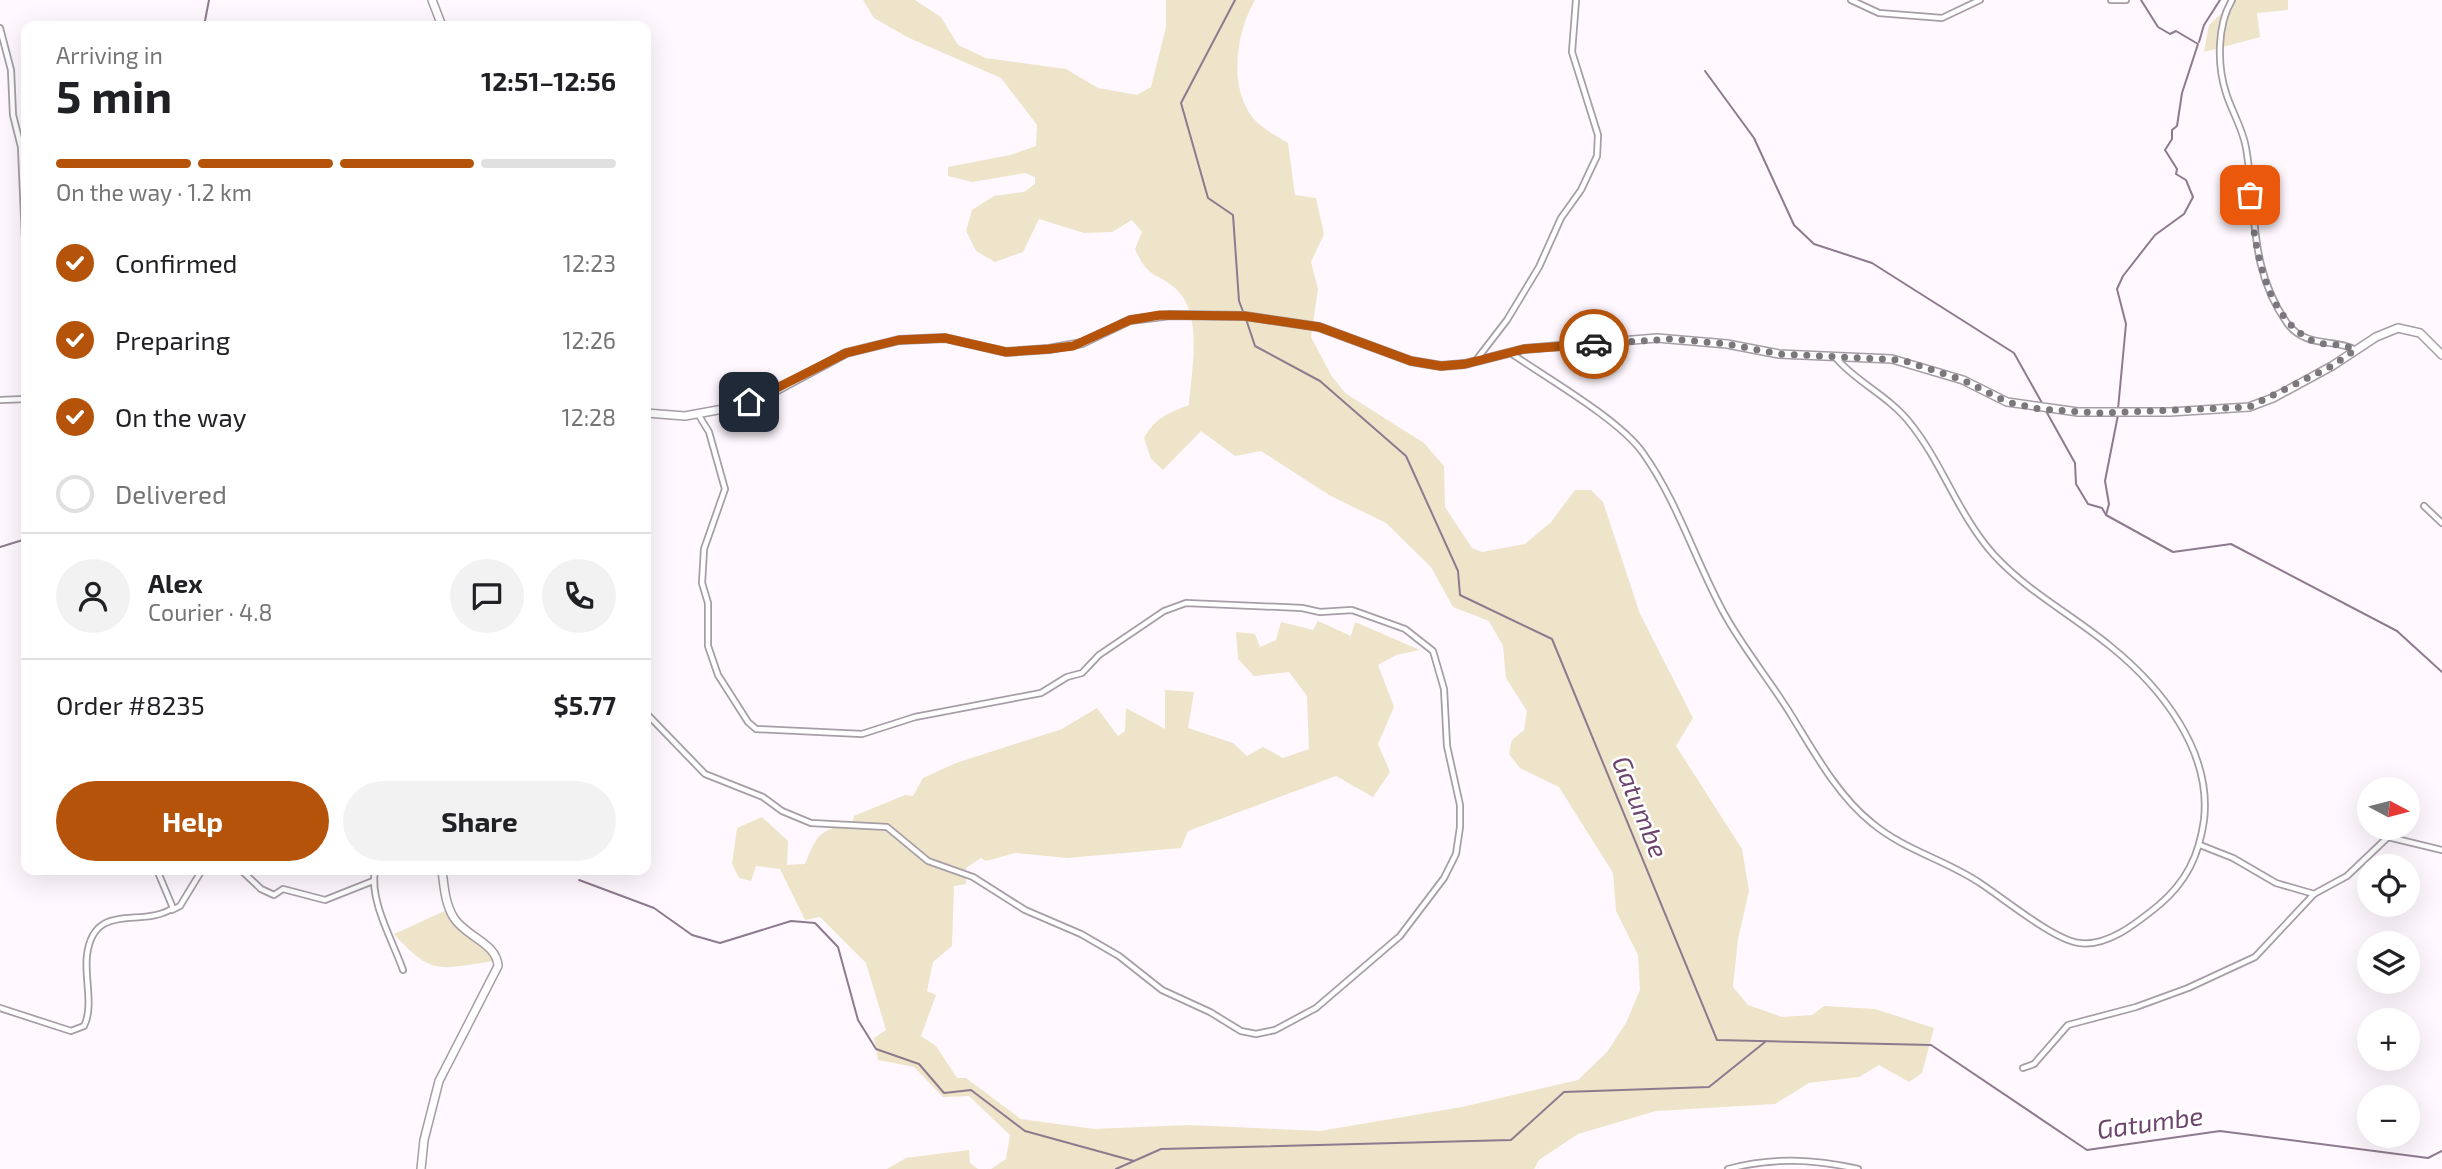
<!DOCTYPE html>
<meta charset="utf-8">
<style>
:root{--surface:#fff;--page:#f2f2f2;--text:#202124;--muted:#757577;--line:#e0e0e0;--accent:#b45309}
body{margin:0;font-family:"Exo 2",sans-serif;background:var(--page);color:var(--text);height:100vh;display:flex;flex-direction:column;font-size:26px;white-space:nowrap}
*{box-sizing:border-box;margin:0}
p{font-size:23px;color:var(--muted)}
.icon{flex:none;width:38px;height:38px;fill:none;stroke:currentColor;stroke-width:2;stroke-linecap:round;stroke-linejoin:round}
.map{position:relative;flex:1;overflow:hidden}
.panel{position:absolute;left:21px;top:21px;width:630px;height:854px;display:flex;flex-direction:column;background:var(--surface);border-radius:14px;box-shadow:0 7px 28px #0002}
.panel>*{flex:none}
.needle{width:46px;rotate:97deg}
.tools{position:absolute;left:2357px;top:777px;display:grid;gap:14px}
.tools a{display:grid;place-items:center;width:63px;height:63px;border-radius:50%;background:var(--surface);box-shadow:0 7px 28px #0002;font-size:35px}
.pin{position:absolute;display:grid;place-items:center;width:60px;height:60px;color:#fff;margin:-30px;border-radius:14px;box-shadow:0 4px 10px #0006}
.courier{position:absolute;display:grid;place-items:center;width:70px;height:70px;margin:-35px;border:5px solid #b45309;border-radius:50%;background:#fff;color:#222;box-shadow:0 2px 9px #0007}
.overview em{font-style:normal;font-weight:700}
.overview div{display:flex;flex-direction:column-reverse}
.overview{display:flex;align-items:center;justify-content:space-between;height:119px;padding:0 35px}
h1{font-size:46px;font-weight:700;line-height:52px}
.bar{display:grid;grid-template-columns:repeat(4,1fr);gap:10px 7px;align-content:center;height:84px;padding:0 35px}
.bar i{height:9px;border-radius:5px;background:var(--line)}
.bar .active{background:var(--accent)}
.bar p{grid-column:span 4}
.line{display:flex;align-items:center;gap:18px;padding:0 35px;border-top:2px solid var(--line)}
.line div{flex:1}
.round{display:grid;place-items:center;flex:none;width:74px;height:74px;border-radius:37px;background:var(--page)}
ol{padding:0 35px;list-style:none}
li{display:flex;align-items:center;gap:21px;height:77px}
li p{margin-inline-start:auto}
li .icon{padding:7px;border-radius:50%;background:var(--accent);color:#fff;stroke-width:4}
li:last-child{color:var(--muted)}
li i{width:38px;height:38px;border:4px solid var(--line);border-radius:50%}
.cta{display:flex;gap:14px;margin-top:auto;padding:14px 35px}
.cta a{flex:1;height:80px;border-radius:42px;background:var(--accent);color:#fff;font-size:28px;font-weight:700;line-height:80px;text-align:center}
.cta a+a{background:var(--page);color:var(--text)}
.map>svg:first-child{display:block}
</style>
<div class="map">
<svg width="2442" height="1169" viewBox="0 0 2442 1169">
<rect width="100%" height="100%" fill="#fff8fe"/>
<!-- green -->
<g fill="#eee4c9">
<path d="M863 0H915L941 17 958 45 986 58 1066 69 1098 88 1137 95 1151 87 1166 27V0H1255C1236 33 1228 86 1253 118 1261 128 1277 136 1288 143L1295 195 1316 198 1324 234 1311 262 1318 289 1311 337 1331 375 1345 393 1424 443 1444 466 1445 507 1472 548 1482 552 1525 544 1551 522 1575 490H1591L1603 502 1640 614 1693 718 1676 746 1742 849 1749 891 1738 939 1733 987 1748 1005 1782 1017 1812 1015 1824 1006 1875 1009 1934 1028 1922 1073 1909 1082 1879 1065 1859 1077 1809 1083 1775 1104 1656 1111 1578 1134 1539 1160 1534 1169H991L1006 1159 1010 1135 969 1096 943 1097 914 1067 878 1060 874 1038 886 1030 866 963 820 917 805 920 780 869 756 866 751 881 739 878 732 864 737 828 762 817 788 841 787 865 805 864C817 834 820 829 852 824L854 816 905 795 913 796 923 778 956 763 1062 729 1097 708 1118 736 1125 731 1126 708 1165 729V690L1194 692 1188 728 1233 743 1247 756 1263 747 1283 758 1309 749 1307 696 1289 672 1254 676 1238 659 1236 632 1255 634 1260 647 1276 640 1281 622 1313 630 1318 621 1351 636 1355 622 1420 650 1396 655 1378 665 1394 707 1378 744 1390 772 1373 797 1336 776 1188 831 1181 848 1067 858 1015 853 986 861 981 858 966 868V884L954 886 952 946 933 962 927 991 936 995 921 1036 936 1046 957 1078H966L1021 1119 1094 1129 1188 1125 1320 1131 1462 1107 1578 1080 1607 1052 1626 1023 1640 990 1638 955 1616 911 1613 873 1559 787 1520 768 1509 754 1512 740 1524 730 1527 711 1506 678 1503 646 1489 621 1453 607 1431 567 1386 523 1329 495 1261 451 1235 456 1201 431 1163 470 1151 459 1144 438C1155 418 1168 413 1189 405 1191 372 1204 315 1176 289 1154 270 1149 280 1135 249L1142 232 1132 220 1112 232 1084 233 1039 219 1023 252 995 262 976 251 966 231 972 210 994 196 1024 192 1035 184V177L1025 173 972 182 948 176V167L1010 155 1036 146 1037 125 1001 78 909 38 874 18Z"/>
<polygon points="2235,0 2288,0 2288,10 2257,13 2260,37 2204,52 2209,25"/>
<path d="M449 909 493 953 495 961C440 968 434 978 394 934Z"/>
<polygon points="969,1150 970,1163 978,1169 887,1169 906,1158"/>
</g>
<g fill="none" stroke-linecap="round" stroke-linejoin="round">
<!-- stream -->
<g stroke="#8e7a8e" stroke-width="2">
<polyline points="1235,0 1181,103 1208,198 1233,215 1239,301 1244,314"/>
<polyline points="204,26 209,0"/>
<polyline points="2199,42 2204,25 2220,0"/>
<polyline points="1705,71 1754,138 1794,225 1814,244 1872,263 2014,353 2042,403"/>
<polyline points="1246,319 1255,346 1320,381 1406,456 1458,571 1460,595 1552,639 1717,1040 1931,1045 2087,1150 2220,1131 2428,1158 2442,1151"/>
<polyline points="2118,409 2126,324 2117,289 2123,276 2155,235 2184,214 2193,197 2186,180 2176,174 2177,169 2165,150 2172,139 2172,130 2177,126 2182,93 2198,44 2176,31 2170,34 2158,27 2141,0"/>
<polyline points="2046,411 2075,463 2076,484 2088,504 2102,508 2106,515 2173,552 2231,544 2397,631 2442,672"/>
<polyline points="2106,515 2109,504 2105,481 2118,415"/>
<polyline points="0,547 26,539"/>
<polyline points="579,880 654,908 692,935 720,943 791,921 815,923 838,947 858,1020 876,1049 919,1064 944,1093 971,1090 1025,1131 1134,1161"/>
<polyline points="1116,1169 1161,1149 1511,1140 1564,1092 1709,1087 1765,1042"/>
</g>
<defs>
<g id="street">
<polyline points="1851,0 1879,13 1942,18 1980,0"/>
<polyline points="2111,0 2126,0"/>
<path d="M2232 0C2217 25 2217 65 2226 93 2232 112 2243 129 2246 148 2257 210 2248 268 2287 323 2306 349 2336 338 2355 350"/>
<polyline points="0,28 11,70 13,115 21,147 26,262"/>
<path d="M1512 354C1547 378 1620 420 1643 453 1678 502 1696 563 1725 615 1745 651 1772 683 1793 718 1815 754 1839 797 1872 823 1904 850 1946 860 1980 883 2003 898 2054 940 2079 943 2108 947 2138 922 2159 905 2186 882 2199 856 2204 820 2212 751 2161 687 2110 646 2071 614 2028 592 1994 555 1958 515 1943 464 1910 423 1889 396 1856 382 1836 358"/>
<polyline points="1477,359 1507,320 1539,267 1561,218 1581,190 1597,156 1598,135 1572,52 1576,0"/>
<polyline points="0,400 26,399"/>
<polyline points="2424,506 2442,523"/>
<polyline points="646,713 705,774 763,797 782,811 811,823 887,827 928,861 973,877 1025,910 1081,934 1119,956 1162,990 1210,1012 1241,1031 1256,1034 1275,1030 1316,1008 1400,936 1444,878 1456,854 1460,827 1460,805 1447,746 1444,689 1433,651 1405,629 1352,610 1320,612 1302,608 1186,603 1164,611 1099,655 1082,673 1067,677 1041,693 915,717 862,734 756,729 748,722 718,675 708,646 708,603 702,583 704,549 725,489 709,432 698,414"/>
<polyline points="2200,845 2233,858 2276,883 2314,894"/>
<polyline points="241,870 261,889 274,895 283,889 325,900 373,881"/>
<path d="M375 870C369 901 393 941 403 970"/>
<polyline points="172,910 180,906 202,870"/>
<path d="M0 1008 71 1031 84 1026C94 1007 84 976 87 955 94 900 142 929 173 908L157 870"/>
<polyline points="2023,1068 2034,1064 2068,1025 2136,1007 2188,988 2255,957 2314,894 2347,876 2388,837 2442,850"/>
<path d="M1728 1169C1773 1157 1814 1159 1858 1169"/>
</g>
<g id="secondary">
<polyline points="432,0 442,26"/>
<polyline points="646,413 685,416 734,407 766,396 846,353 899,340 945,338 1006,352 1049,349 1082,343 1130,320 1170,315 1245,316 1319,327 1411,361 1441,366 1465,364 1524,349 1657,338 1727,344 1779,354 1892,359 1963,380 2007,402 2078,412 2170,412 2249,407 2273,398 2332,366 2376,337 2398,328 2420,333 2442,355"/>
<path d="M421 1169 424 1140 439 1081 498 966C497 943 466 937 454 918 445 904 444 886 442 870"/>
</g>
</defs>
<!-- street casing -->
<use href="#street" stroke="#a69ea6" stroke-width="8"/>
<!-- secondary casing -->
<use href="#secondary" stroke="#a69ea6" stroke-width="10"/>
<!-- street -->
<use href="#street" stroke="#fff" stroke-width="4.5"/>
<!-- secondary -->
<use href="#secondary" stroke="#fff" stroke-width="7"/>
</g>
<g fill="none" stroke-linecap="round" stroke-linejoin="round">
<!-- done -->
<path stroke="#7b777b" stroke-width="7" stroke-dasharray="0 12.6" d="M1594 344 1671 339 1727 344 1779 354 1902 360 1963 380 2007 402 2039 409 2099 413 2249 407 2332 366 2355 350C2342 342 2327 347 2313 341 2264 318 2254 244 2250 195"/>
<!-- route -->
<polyline stroke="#b45309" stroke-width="9" points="749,402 846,353 899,340 945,338 1006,352 1049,349 1073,346 1130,320 1160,315 1244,316 1319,327 1411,361 1441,366 1465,364 1524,349 1594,344"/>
</g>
<g text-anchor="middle" stroke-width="5" stroke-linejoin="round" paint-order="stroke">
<!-- water labels -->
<g font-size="26" font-style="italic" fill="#6d456c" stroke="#fff">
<text transform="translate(1640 807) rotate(68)" y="9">Gatumbe</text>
<text transform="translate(2150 1123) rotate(-8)" y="9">Gatumbe</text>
</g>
</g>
</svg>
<div class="tools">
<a><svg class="needle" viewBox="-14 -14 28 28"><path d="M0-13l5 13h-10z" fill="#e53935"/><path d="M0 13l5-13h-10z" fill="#757577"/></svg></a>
<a><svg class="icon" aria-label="locate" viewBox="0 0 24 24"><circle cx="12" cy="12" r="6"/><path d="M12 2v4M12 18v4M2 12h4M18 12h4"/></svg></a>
<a><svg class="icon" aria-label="layers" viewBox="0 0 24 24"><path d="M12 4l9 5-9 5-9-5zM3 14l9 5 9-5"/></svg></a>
<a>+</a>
<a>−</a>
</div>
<div class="pin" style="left:2250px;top:195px;background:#ea580c"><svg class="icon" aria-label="bag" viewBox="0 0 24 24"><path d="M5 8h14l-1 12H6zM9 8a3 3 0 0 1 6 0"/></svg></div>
<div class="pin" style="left:749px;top:402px;background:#1f2937"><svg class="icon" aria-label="home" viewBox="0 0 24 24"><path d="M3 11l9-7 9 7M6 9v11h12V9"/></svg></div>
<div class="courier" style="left:1594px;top:344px"><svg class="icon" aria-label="car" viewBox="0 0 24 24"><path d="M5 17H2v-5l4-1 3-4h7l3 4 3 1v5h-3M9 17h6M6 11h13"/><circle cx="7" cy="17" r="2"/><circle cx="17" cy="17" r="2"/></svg></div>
<section class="panel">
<div class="overview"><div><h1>5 min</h1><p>Arriving in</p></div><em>12:51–12:56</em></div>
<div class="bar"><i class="active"></i><i class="active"></i><i class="active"></i><i></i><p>On the way · 1.2 km</p></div>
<ol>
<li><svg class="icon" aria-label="check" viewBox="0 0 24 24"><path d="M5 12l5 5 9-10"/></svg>Confirmed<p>12:23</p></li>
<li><svg class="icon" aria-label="check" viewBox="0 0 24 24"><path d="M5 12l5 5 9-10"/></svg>Preparing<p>12:26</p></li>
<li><svg class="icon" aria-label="check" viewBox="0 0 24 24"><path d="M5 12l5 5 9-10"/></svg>On the way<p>12:28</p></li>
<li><i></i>Delivered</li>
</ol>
<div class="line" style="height:126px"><a class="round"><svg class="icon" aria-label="person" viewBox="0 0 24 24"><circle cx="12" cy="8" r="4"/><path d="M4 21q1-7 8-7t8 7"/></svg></a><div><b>Alex</b><p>Courier · 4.8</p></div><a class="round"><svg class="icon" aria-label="chat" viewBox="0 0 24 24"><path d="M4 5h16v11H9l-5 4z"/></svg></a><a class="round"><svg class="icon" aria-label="phone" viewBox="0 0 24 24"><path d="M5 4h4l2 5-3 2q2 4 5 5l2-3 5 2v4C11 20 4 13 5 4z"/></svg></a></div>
<div class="line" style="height:91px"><div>Order #8235</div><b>$5.77</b></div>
<div class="cta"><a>Help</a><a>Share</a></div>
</section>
</div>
